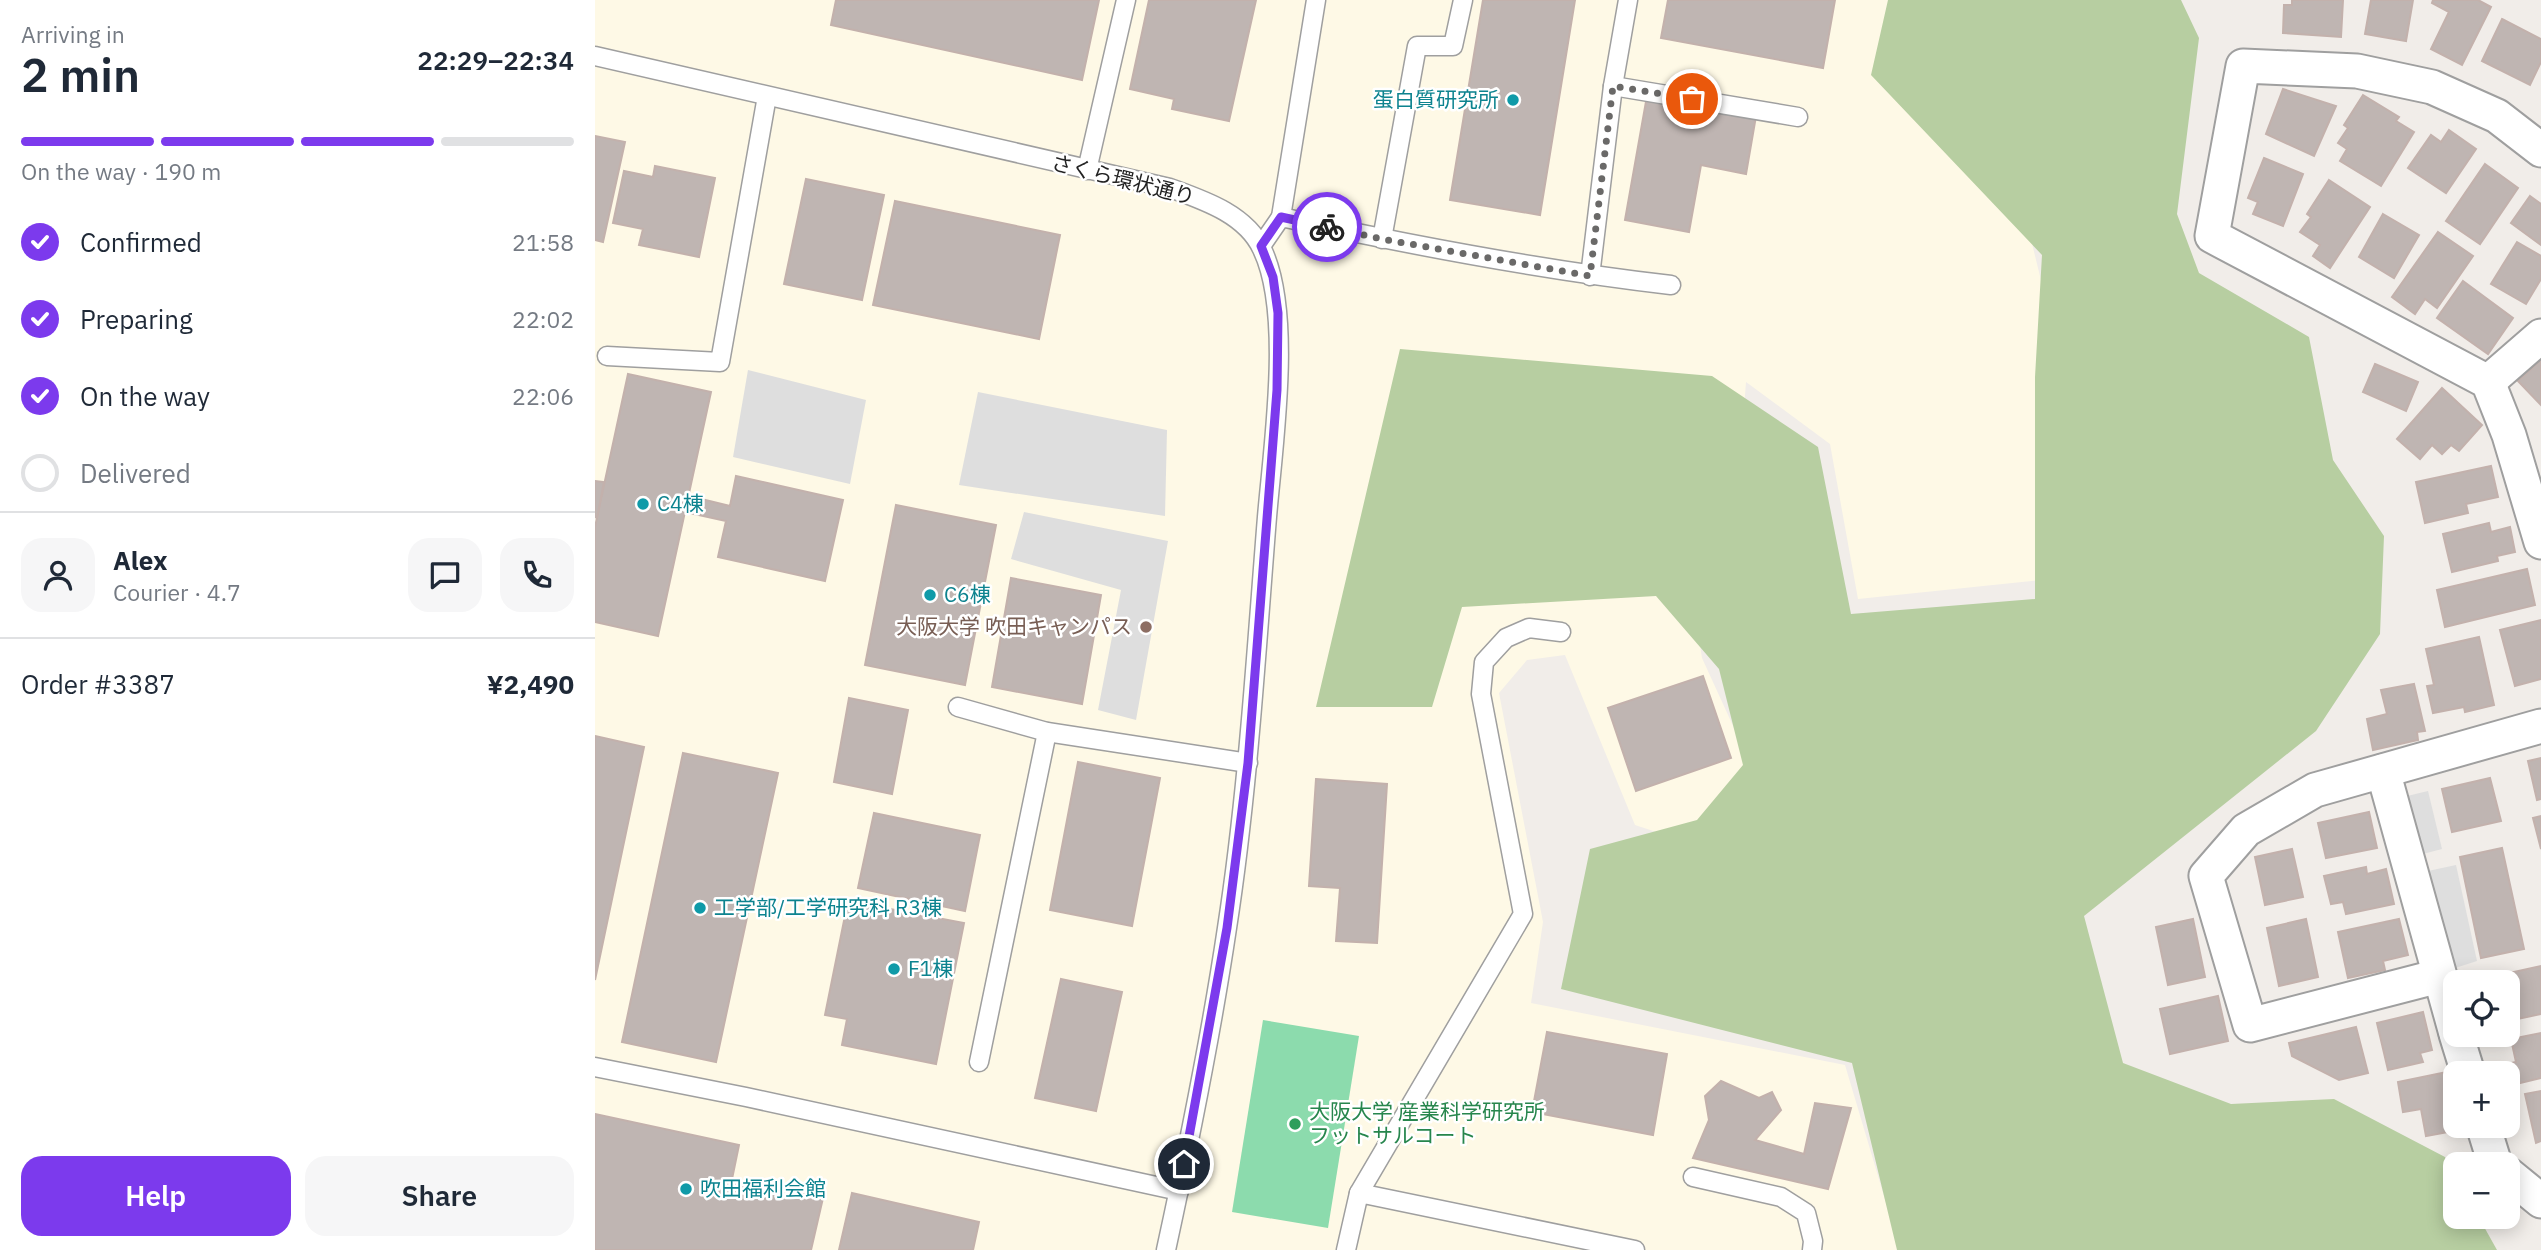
<!DOCTYPE html>
<meta charset="utf-8">
<style>
:root{--surface:#fff;--page:#f6f6f7;--text:#1f2937;--muted:#747a83;--line:#e0e1e3;--accent:#7c3aed}
body{margin:0;font-family:"IBM Plex Sans","Noto Sans JP",sans-serif;background:var(--page);color:var(--text);height:100vh;display:flex;flex-direction:column;font-size:26px;white-space:nowrap}
*{box-sizing:border-box;margin:0}
p{font-size:23px;color:var(--muted)}
.icon{flex:none;width:38px;height:38px;fill:none;stroke:currentColor;stroke-width:2;stroke-linecap:round;stroke-linejoin:round}
.map{position:relative;flex:1;overflow:hidden}
.sheet{display:flex;flex-direction:column;background:var(--surface);width:595px}
.sheet>*{flex:none}
.tools{position:absolute;left:1848px;top:970px;display:grid;gap:14px}
.tools a{display:grid;place-items:center;width:77px;height:77px;border-radius:14px;background:var(--surface);box-shadow:0 4px 18px #0003;font-size:35px}
.pin{position:absolute;display:grid;place-items:center;width:60px;height:60px;color:#fff;margin:-30px;border:4px solid #fff;border-radius:50%;box-shadow:0 2px 7px #0007}
.courier{position:absolute;display:grid;place-items:center;width:70px;height:70px;margin:-35px;border:5px solid #7c3aed;border-radius:50%;background:#fff;color:#222;box-shadow:0 2px 9px #0007}
.headline em{font-style:normal;font-weight:600}
.headline div{display:flex;flex-direction:column-reverse}
.headline{display:flex;align-items:center;justify-content:space-between;height:119px;padding:0 21px}
h1{font-size:46px;font-weight:600;line-height:52px}
.bar{display:grid;grid-template-columns:repeat(4,1fr);gap:10px 7px;align-content:center;height:84px;padding:0 21px}
.bar i{height:9px;border-radius:5px;background:var(--line)}
.bar .selected{background:var(--accent)}
.bar p{grid-column:span 4}
.line{display:flex;align-items:center;gap:18px;padding:0 21px;border-top:2px solid var(--line)}
.line div{flex:1}
.round{display:grid;place-items:center;flex:none;width:74px;height:74px;border-radius:21px;background:var(--page)}
ol{padding:0 21px;list-style:none}
li{display:flex;align-items:center;gap:21px;height:77px}
li p{margin-inline-start:auto}
li .icon{padding:7px;border-radius:50%;background:var(--accent);color:#fff;stroke-width:4}
li:last-child{color:var(--muted)}
li i{width:38px;height:38px;border:4px solid var(--line);border-radius:50%}
.cta{display:flex;gap:14px;margin-top:auto;padding:14px 21px}
.cta a{flex:1;height:80px;border-radius:21px;background:var(--accent);color:#fff;font-size:28px;font-weight:600;line-height:80px;text-align:center}
.cta a+a{background:var(--page);color:var(--text)}
main{display:flex;flex:1;min-height:0}
.map>svg:first-child{display:block}
</style>
<main>
<section class="sheet">
<div class="headline"><div><h1>2 min</h1><p>Arriving in</p></div><em>22:29–22:34</em></div>
<div class="bar"><i class="selected"></i><i class="selected"></i><i class="selected"></i><i></i><p>On the way · 190 m</p></div>
<ol>
<li><svg class="icon" aria-label="check" viewBox="0 0 24 24"><path d="M5 12l5 5 9-10"/></svg>Confirmed<p>21:58</p></li>
<li><svg class="icon" aria-label="check" viewBox="0 0 24 24"><path d="M5 12l5 5 9-10"/></svg>Preparing<p>22:02</p></li>
<li><svg class="icon" aria-label="check" viewBox="0 0 24 24"><path d="M5 12l5 5 9-10"/></svg>On the way<p>22:06</p></li>
<li><i></i>Delivered</li>
</ol>
<div class="line" style="height:126px"><a class="round"><svg class="icon" aria-label="person" viewBox="0 0 24 24"><circle cx="12" cy="8" r="4"/><path d="M4 21q1-7 8-7t8 7"/></svg></a><div><b>Alex</b><p>Courier · 4.7</p></div><a class="round"><svg class="icon" aria-label="chat" viewBox="0 0 24 24"><path d="M4 5h16v11H9l-5 4z"/></svg></a><a class="round"><svg class="icon" aria-label="phone" viewBox="0 0 24 24"><path d="M5 4h4l2 5-3 2q2 4 5 5l2-3 5 2v4C11 20 4 13 5 4z"/></svg></a></div>
<div class="line" style="height:91px"><div>Order #3387</div><b>¥2,490</b></div>
<div class="cta"><a>Help</a><a>Share</a></div>
</section>
<div class="map">
<svg width="1946" height="1250" viewBox="0 0 1946 1250">
<rect width="100%" height="100%" fill="#f1ede9"/>
<!-- education -->
<polygon fill="#fef9e6" points="0,0 1327,0 1430,215 1469,374 1455,579 1263,599 1235,444 1151,382 1137,570 1098,600 1107,658 1160,774 1104,846 1040,825 970,655 932,660 904,693 948,922 936,1003 1250,1065 1305,1250 0,1250"/>
<!-- forest -->
<polygon fill="#b7cea1" points="1293,0 1586,0 1604,38 1582,214 1604,273 1714,337 1738,460 1789,536 1785,634 1721,731 1489,916 1528,1063 1636,1104 1739,1099 1850,1157 1860,1176 1860,1216 1883,1216 1902,1250 1302,1250 1257,1063 966,989 995,849 1102,820 1148,765 1124,669 1061,596 867,607 837,707 721,707 805,349 1117,376 1223,447 1256,614 1440,599 1440,377 1447,255 1276,75"/>
<!-- pitch -->
<polygon fill="#8cdbad" points="668,1020 764,1036 733,1228 637,1212"/>
<!-- parking -->
<g fill="#dedede">
<polygon points="153,370 271,400 255,484 138,457"/>
<polygon points="383,392 572,430 570,516 364,485"/>
<polygon points="429,512 573,541 541,720 503,710 526,590 416,559"/>
<polygon points="1833,791 1847,849 1824,855 1808,797"/>
<polygon points="1861,865 1882,961 1857,969 1833,871"/>
</g>
<!-- building -->
<g fill="#bfb5b2" stroke="#c3b1ac" stroke-width="2">
<polygon points="241,0 504,0 487,80 236,25"/>
<polygon points="554,0 661,0 634,121 577,109 579,99 535,89"/>
<polygon points="888,0 980,0 945,215 855,200"/>
<polygon points="1073,0 1240,0 1228,68 1066,38"/>
<polygon points="1697,0 1748,0 1746,37 1688,33 1689,5 1697,5"/>
<polygon points="1776,0 1818,0 1811,41 1770,34"/>
<polygon points="1838,0 1883,0 1896,7 1867,65 1836,49 1854,12 1837,3"/>
<polygon points="1907,19 1946,39 1946,62 1935,85 1887,61"/>
<polygon points="1688,89 1741,106 1719,156 1671,134"/>
<polygon points="1768,95 1804,117 1801,121 1819,132 1786,186 1745,161 1752,149 1743,143 1753,128 1749,125"/>
<polygon points="1052,96 1161,116 1151,174 1106,165 1094,232 1030,220"/>
<polygon points="1854,130 1881,149 1851,193 1813,168 1836,135 1846,142"/>
<polygon points="0,136 30,142 8,242 0,240"/>
<polygon points="1669,158 1708,174 1688,226 1658,214 1663,202 1653,198"/>
<polygon points="1890,164 1923,188 1885,244 1851,221"/>
<polygon points="60,166 120,178 104,257 44,245 48,229 18,223 29,171 58,177"/>
<polygon points="211,179 289,195 267,300 189,284"/>
<polygon points="1734,180 1775,207 1735,268 1718,256 1725,245 1705,232 1716,217 1712,214"/>
<polygon points="1935,196 1946,204 1946,245 1916,223"/>
<polygon points="300,201 465,235 444,339 278,305"/>
<polygon points="1788,214 1824,235 1799,278 1764,257"/>
<polygon points="1843,232 1878,256 1842,308 1830,299 1820,314 1797,297"/>
<polygon points="1922,242 1946,256 1946,279 1931,304 1896,284"/>
<polygon points="1868,281 1918,318 1893,354 1842,318"/>
<polygon points="1946,360 1946,405 1923,381"/>
<polygon points="1780,364 1823,382 1811,411 1768,392"/>
<polygon points="33,374 116,392 63,636 0,622 0,527"/>
<polygon points="1847,388 1887,425 1864,451 1856,445 1847,454 1837,445 1825,459 1802,439"/>
<polygon points="1896,466 1903,497 1871,504 1873,513 1830,523 1821,482"/>
<polygon points="141,476 248,500 230,581 123,557 131,521 90,512 94,496 135,506"/>
<polygon points="0,481 9,482 2,518 0,517"/>
<polygon points="301,505 401,525 370,685 270,665"/>
<polygon points="1894,523 1896,532 1915,527 1920,552 1902,556 1903,561 1857,572 1848,534"/>
<polygon points="1932,569 1940,605 1850,627 1842,590"/>
<polygon points="416,578 506,595 487,704 397,687"/>
<polygon points="1946,620 1946,679 1920,686 1905,630"/>
<polygon points="1884,637 1899,705 1870,712 1869,707 1838,713 1832,686 1839,685 1831,649"/>
<polygon points="1108,676 1136,758 1041,791 1013,708"/>
<polygon points="1819,684 1830,731 1822,732 1823,740 1778,750 1772,719 1792,714 1786,690"/>
<polygon points="254,698 313,710 297,794 239,782"/>
<polygon points="0,736 49,747 0,980"/>
<polygon points="88,753 183,773 121,1062 27,1042"/>
<polygon points="1946,758 1946,799 1942,800 1933,761"/>
<polygon points="483,762 565,778 537,926 455,910"/>
<polygon points="1895,778 1906,821 1857,832 1847,789"/>
<polygon points="721,779 792,784 782,943 741,941 745,888 714,886"/>
<polygon points="1774,812 1782,848 1731,858 1723,823"/>
<polygon points="279,813 385,835 370,911 263,888"/>
<polygon points="1946,816 1946,849 1938,818"/>
<polygon points="1907,848 1929,949 1886,958 1865,857"/>
<polygon points="1697,849 1708,897 1670,905 1660,857"/>
<polygon points="1771,867 1772,874 1791,869 1799,904 1751,914 1748,902 1736,904 1729,876"/>
<polygon points="253,901 369,923 341,1064 247,1045 252,1019 230,1015"/>
<polygon points="1598,919 1610,977 1573,985 1561,927"/>
<polygon points="1711,919 1723,977 1684,986 1672,928"/>
<polygon points="1804,919 1813,955 1788,961 1790,970 1753,978 1743,932"/>
<polygon points="1946,966 1946,1014 1913,1021 1913,982 1897,982 1896,977"/>
<polygon points="466,979 527,992 501,1111 440,1098"/>
<polygon points="1623,996 1633,1041 1575,1054 1565,1009"/>
<polygon points="1828,1012 1837,1050 1825,1053 1828,1062 1793,1070 1782,1023"/>
<polygon points="1761,1027 1773,1073 1744,1080 1697,1056 1694,1043"/>
<polygon points="952,1032 1072,1054 1058,1135 937,1112"/>
<polygon points="1946,1033 1946,1078 1921,1084 1916,1063 1921,1062 1916,1039"/>
<polygon points="1852,1072 1860,1112 1860,1125 1863,1125 1864,1130 1831,1136 1826,1109 1808,1112 1803,1082"/>
<polygon points="1126,1081 1164,1098 1177,1092 1186,1110 1160,1140 1209,1154 1220,1103 1256,1108 1233,1189 1098,1158 1114,1120 1110,1096"/>
<polygon points="1946,1091 1946,1141 1941,1143 1930,1094"/>
<polygon points="0,1114 144,1145 137,1179 228,1198 216,1250 0,1250"/>
<polygon points="257,1193 384,1222 378,1250 244,1250"/>
</g>
<g fill="none" stroke-linecap="round" stroke-linejoin="round">
<defs>
<g id="lane">
<path d="M0 56 575 188C608 200 651 214 667 249 698 313 678 445 672 517 661 654 653 792 632 928 616 1036 594 1144 571 1250"/>
<polyline points="1018,86 1203,117"/>
<polyline points="492,170 531,0"/>
<polyline points="686,217 721,0"/>
<polyline points="787,239 822,46 858,46 868,0"/>
<path d="M666 246 686 217C815 245 945 270 1076 285"/>
<polyline points="995,276 1018,86 1033,0"/>
<polyline points="12,356 125,362 172,96"/>
<polyline points="363,707 452,732 653,763"/>
<polyline points="384,1062 452,732"/>
<polyline points="0,1067 151,1097 584,1191"/>
<polyline points="1098,1177 1186,1197 1211,1213 1218,1241 1217,1250"/>
<polyline points="764,1193 928,914 886,694 889,662 911,638 934,628 966,632"/>
<polyline points="751,1250 764,1193 1040,1250"/>
</g>
<g id="street">
<polyline points="1946,150 1902,116 1837,87 1762,71 1648,66 1617,236 1893,382 1914,435 1946,542"/>
<polyline points="1893,382 1946,336"/>
<polyline points="1788,771 1860,1030"/>
<polyline points="1844,976 1655,1025 1611,876 1651,830 1720,790 1946,726"/>
<polyline points="1861,1034 1873,1073"/>
<polyline points="1888,1125 1900,1164"/>
<polyline points="1913,1174 1946,1201"/>
</g>
</defs>
<!-- lane casing -->
<use href="#lane" stroke="#9f9f9f" stroke-width="21"/>
<!-- street casing -->
<use href="#street" stroke="#9f9f9f" stroke-width="37"/>
<!-- lane -->
<use href="#lane" stroke="#fff" stroke-width="18"/>
<!-- street -->
<use href="#street" stroke="#fff" stroke-width="33"/>
</g>
<g fill="none" stroke-linecap="round" stroke-linejoin="round">
<!-- done -->
<polyline stroke="#6a6968" stroke-width="7" stroke-dasharray="0 12.6" points="732,227 787,239 995,276 1018,86 1097,99"/>
<!-- route -->
<polyline stroke="#7c3aed" stroke-width="9" points="589,1164 632,928 653,763 682,390 683,313 678,277 666,246 686,217 732,227"/>
</g>
<!-- markers -->
<g fill="#0f9aa8" stroke="#fff" stroke-width="2.5">
<circle cx="918" cy="100" r="7"/>
<circle cx="48" cy="504" r="7"/>
<circle cx="335" cy="595" r="7"/>
<circle cx="105" cy="908" r="7"/>
<circle cx="299" cy="969" r="7"/>
<circle cx="91" cy="1189" r="7"/>
</g>
<circle fill="#8d6e63" stroke="#fff" stroke-width="2.5" cx="551" cy="627" r="7"/>
<circle fill="#2e9e5b" stroke="#fff" stroke-width="2.5" cx="700" cy="1124" r="7"/>
<g text-anchor="middle" stroke-width="5" stroke-linejoin="round" paint-order="stroke">
<!-- culture labels -->
<g font-size="21" fill="#0d838f" stroke="#fff" text-anchor="start">
<text x="904" y="107" text-anchor="end">蛋白質研究所</text>
<text x="62" y="511">C4棟</text>
<text x="349" y="602">C6棟</text>
<text x="119" y="915">工学部/工学研究科 R3棟</text>
<text x="313" y="976">F1棟</text>
<text x="105" y="1196">吹田福利会館</text>
</g>
<!-- street labels -->
<g font-size="21" fill="#222" stroke="#fff">
<text transform="translate(528 180) rotate(14)" y="7">さくら環状通り</text>
</g>
<!-- education labels -->
<g font-size="21" fill="#785e54" stroke="#fff" text-anchor="end">
<text x="537" y="634">大阪大学 吹田キャンパス</text>
</g>
<!-- leisure labels -->
<g font-size="21" fill="#27864d" stroke="#fff" text-anchor="start">
<text x="714" y="1119">大阪大学 産業科学研究所<tspan x="714" dy="24">フットサルコート</tspan></text>
</g>
</g>
</svg>
<div class="tools">
<a><svg class="icon" aria-label="locate" viewBox="0 0 24 24"><circle cx="12" cy="12" r="6"/><path d="M12 2v4M12 18v4M2 12h4M18 12h4"/></svg></a>
<a>+</a>
<a>−</a>
</div>
<div class="pin" style="left:1097px;top:99px;background:#ea580c"><svg class="icon" aria-label="bag" viewBox="0 0 24 24"><path d="M5 8h14l-1 12H6zM9 8a3 3 0 0 1 6 0"/></svg></div>
<div class="pin" style="left:589px;top:1164px;background:#1f2937"><svg class="icon" aria-label="home" viewBox="0 0 24 24"><path d="M3 11l9-7 9 7M6 9v11h12V9"/></svg></div>
<div class="courier" style="left:732px;top:227px"><svg class="icon" aria-label="bike" viewBox="0 0 24 24"><circle cx="6" cy="16" r="4"/><circle cx="18" cy="16" r="4"/><path d="M6 16l4-8h5l3 8M10 8l3 8H6M13 5h3"/></svg></div>
</div>
</main>
